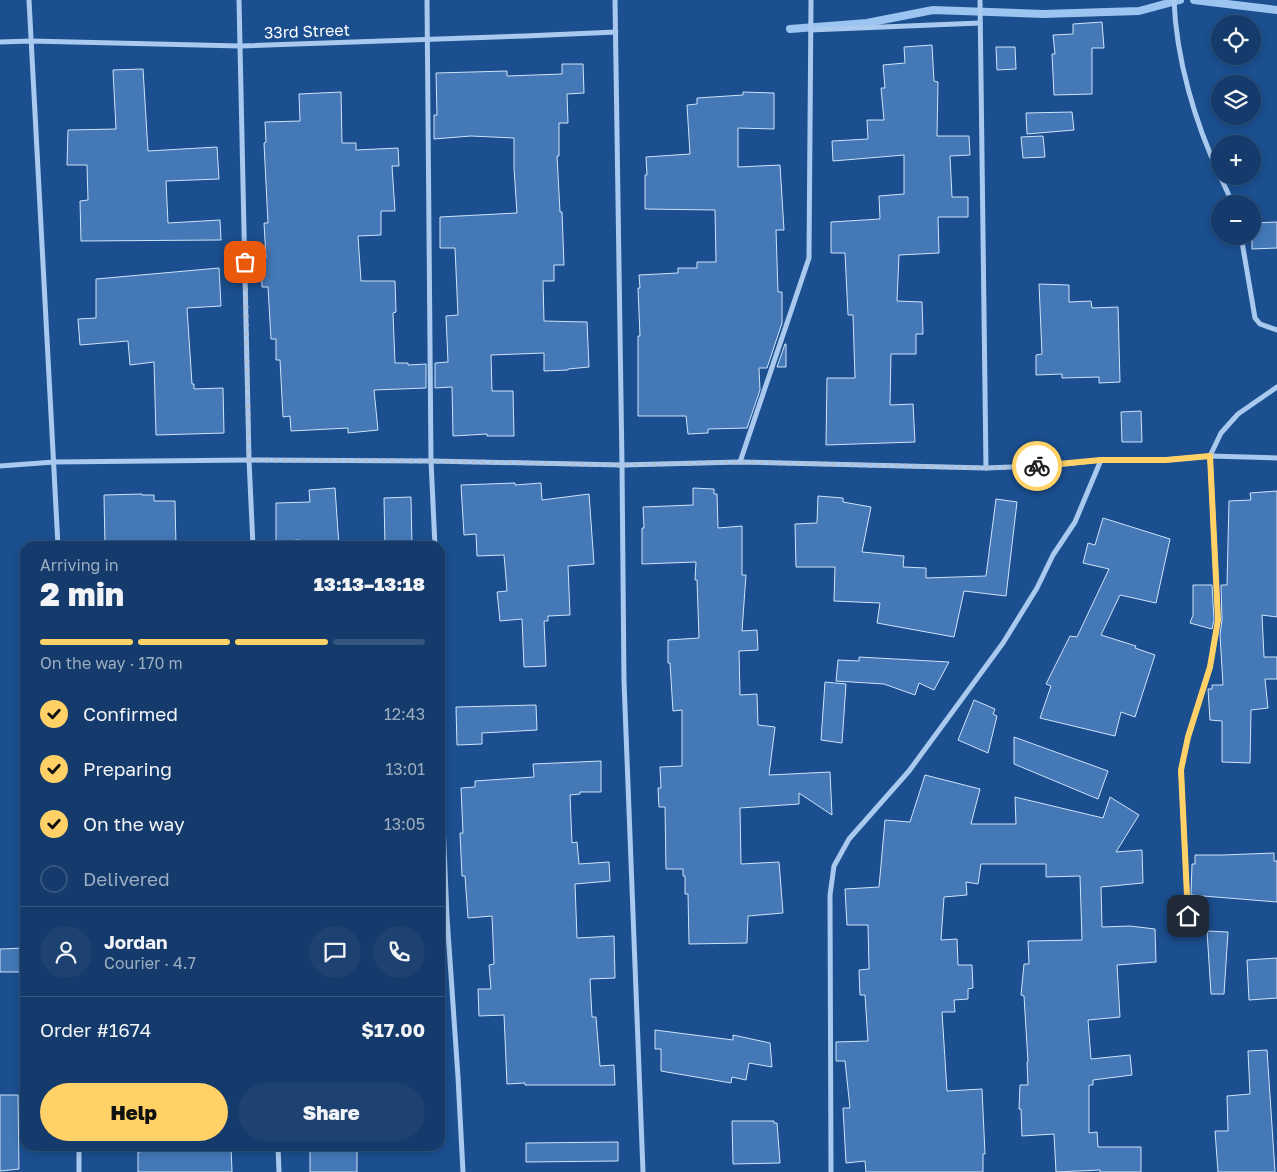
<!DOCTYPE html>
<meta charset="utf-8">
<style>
:root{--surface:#143b6b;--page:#1d4271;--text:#f1f3f6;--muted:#9dadc1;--line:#33557e;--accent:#ffd166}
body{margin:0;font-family:"Golos Text",sans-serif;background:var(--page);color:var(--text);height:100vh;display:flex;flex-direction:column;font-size:19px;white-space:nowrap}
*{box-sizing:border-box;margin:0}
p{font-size:16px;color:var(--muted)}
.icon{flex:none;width:28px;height:28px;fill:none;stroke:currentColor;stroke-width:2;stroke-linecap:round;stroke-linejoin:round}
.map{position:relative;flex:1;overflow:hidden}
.panel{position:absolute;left:20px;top:541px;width:425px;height:610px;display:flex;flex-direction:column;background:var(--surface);border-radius:15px;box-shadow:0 2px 8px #0003,0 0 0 1px var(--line)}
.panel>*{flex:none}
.tools{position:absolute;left:1211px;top:15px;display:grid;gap:10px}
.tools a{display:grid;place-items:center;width:50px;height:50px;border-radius:50%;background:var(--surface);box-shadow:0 2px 8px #0003,0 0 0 1px var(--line);font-size:25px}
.pin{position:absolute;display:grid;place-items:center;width:42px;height:42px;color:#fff;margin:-21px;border-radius:10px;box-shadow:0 2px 8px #0006}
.courier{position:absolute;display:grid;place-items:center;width:50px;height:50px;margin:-25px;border:4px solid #ffd166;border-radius:50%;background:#fff;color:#222;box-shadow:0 1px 6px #0007}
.summary em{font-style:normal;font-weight:800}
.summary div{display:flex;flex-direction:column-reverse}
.summary{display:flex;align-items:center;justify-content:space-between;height:85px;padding:0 20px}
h1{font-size:32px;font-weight:800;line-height:38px}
.bar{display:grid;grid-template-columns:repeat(4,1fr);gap:8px 5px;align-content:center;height:60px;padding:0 20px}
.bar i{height:6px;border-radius:4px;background:var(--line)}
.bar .current{background:var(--accent)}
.bar p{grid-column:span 4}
.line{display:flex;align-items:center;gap:12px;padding:0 20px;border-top:1px solid var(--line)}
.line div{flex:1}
.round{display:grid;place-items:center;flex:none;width:52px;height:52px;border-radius:26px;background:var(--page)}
ol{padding:0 20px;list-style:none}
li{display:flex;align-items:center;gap:15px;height:55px}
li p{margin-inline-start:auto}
li .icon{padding:5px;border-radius:50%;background:var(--accent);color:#111;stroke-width:4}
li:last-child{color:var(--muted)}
li i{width:28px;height:28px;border:2px solid var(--line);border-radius:50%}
.cta{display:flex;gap:10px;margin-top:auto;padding:10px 20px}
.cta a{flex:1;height:58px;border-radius:30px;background:var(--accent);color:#111;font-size:20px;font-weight:800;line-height:58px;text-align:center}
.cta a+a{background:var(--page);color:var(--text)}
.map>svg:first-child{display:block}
</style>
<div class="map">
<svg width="1277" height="1172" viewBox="0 0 1277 1172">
<rect width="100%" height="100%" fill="#1b4f8f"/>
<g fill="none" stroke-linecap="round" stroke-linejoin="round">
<!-- stream -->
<g stroke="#9cc4f0" stroke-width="8">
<polyline points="1194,0 1277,10"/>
<polyline points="790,29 867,23 933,10 1043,14 1139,11 1180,0"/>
</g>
</g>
<!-- building -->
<g fill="#4478b7" stroke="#cfe3fa">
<polygon points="1102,22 1104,48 1092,48 1092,94 1054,95 1052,54 1055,54 1053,35 1073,34 1073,24"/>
<polygon points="932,45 934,81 938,82 937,136 969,136 970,155 950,156 952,197 968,197 968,217 938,217 939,253 899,255 897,301 922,302 923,334 916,334 916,354 891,354 890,405 913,404 915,442 826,445 827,378 855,378 853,315 848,315 845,253 831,253 831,222 880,219 879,196 904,194 904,155 833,161 832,141 868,139 867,120 884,120 881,88 885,88 883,65 905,63 904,47"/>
<polygon points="996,47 1015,47 1016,69 997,70"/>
<polygon points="562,64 583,64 584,93 567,94 568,123 559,123 559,156 557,156 560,212 562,212 564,265 554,265 554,281 543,281 544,321 587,322 589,367 568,369 568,370 544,371 544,353 491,355 492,391 513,391 514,436 487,436 487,434 453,436 452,387 435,388 435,363 448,362 446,316 458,315 455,248 440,248 440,217 517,213 514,168 514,138 471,136 434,139 434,115 437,115 436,73 507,71 507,76 562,74"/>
<polygon points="143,69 148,151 217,147 219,179 166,181 168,223 220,220 221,240 81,241 80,201 88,200 87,165 67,165 68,130 116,129 113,70"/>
<polygon points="341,92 342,143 356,143 356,150 398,148 399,166 392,166 395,211 381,211 381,235 358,236 361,281 395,281 396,312 393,313 395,363 408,363 408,365 426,364 426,388 374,390 378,430 348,433 348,428 291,431 290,416 283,417 280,360 276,360 276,339 271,339 268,287 262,287 261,258 266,258 264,223 268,223 264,143 266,142 265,122 300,121 299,94"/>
<polygon points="743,92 774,93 774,129 738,128 738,167 780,165 784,230 776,230 778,292 782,292 782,323 767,368 759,368 760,390 747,428 708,429 708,433 688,434 686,416 638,416 638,336 640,336 638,288 640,288 639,275 678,273 678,268 697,268 697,262 716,262 715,210 645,209 645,175 647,175 646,157 690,154 687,105 697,104 697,98 743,95"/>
<polygon points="1072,112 1074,130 1027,134 1026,113"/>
<polygon points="1043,136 1045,157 1023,158 1021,137"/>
<polygon points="1277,222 1277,248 1252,249 1252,223"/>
<polygon points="219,268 221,306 187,308 192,384 194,384 194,389 223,388 224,433 156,435 154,362 130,365 128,341 80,345 78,319 96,318 96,279"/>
<polygon points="1039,284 1069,285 1069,302 1091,301 1092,308 1118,307 1120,382 1099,383 1099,377 1062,378 1062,374 1036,375 1036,355 1042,354"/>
<polygon points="785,344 786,344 786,367 777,367"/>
<polygon points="1141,411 1142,442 1122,442 1121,412"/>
<polygon points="515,483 515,485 541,483 542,500 589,494 594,564 568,566 570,615 548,616 548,621 544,621 546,666 524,667 522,619 500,621 497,592 507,591 504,555 477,556 476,534 464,535 461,485"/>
<polygon points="335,488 339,546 299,546 299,540 276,542 276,503 310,502 309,490"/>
<polygon points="693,488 714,489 714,494 717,494 718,528 742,526 742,575 746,575 742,631 757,630 758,650 739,651 740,695 757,694 758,725 775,727 769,775 830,772 832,815 799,793 799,804 740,808 741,864 779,862 783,913 748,916 747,943 689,944 688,894 685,894 685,876 683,876 683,869 666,869 665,807 659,807 658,788 661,788 660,767 682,766 682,710 673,711 670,663 668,663 668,640 699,638 697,580 695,580 696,562 642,564 642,528 644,528 643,507 693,505"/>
<polygon points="1277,491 1277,617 1262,615 1264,657 1277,657 1277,679 1265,679 1268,708 1251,710 1250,763 1222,762 1222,721 1210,720 1208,689 1212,689 1212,685 1223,685 1220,635 1222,620 1221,585 1227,585 1229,501 1251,500 1250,493"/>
<polygon points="142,494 142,495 154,495 154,501 175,501 176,546 105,546 104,495"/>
<polygon points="818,496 843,498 843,502 871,507 862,552 904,556 903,567 926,568 926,578 986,576 996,499 1017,502 1006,596 964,591 954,637 877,623 880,603 834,601 835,567 796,567 795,524 817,523"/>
<polygon points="411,497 412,546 385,546 384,498"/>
<polygon points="1103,518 1170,539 1156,603 1120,595 1101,635 1136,646 1135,648 1155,655 1135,717 1121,712 1115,736 1040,718 1051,686 1046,684 1070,636 1077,637 1109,569 1083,563 1088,543 1095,545"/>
<polygon points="1193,585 1212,585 1214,620 1212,629 1190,623 1193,615"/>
<polygon points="859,657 949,662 934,690 919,683 915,695 884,684 836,681 838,660 859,661"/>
<polygon points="825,682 846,684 842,743 821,740"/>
<polygon points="974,700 995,709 993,714 997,716 988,753 958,740"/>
<polygon points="536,705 537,730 482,733 482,744 457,745 456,707"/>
<polygon points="1014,737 1108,771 1098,799 1014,764"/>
<polygon points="601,761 601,792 580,792 580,794 570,795 572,843 577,842 579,864 609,862 610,881 575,884 577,938 614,936 615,978 590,979 592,1017 596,1017 600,1066 614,1065 615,1085 525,1085 525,1083 507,1084 504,1015 479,1016 478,989 491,989 489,965 494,964 492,916 468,918 465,876 462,876 460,833 463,833 461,788 475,787 475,781 534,777 533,764"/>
<polygon points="925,775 980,789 971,824 1016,824 1015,797 1103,818 1110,797 1139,815 1116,852 1142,850 1143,883 1101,887 1102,927 1130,926 1155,929 1156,962 1117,965 1120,1017 1088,1020 1091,1059 1130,1055 1132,1075 1093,1080 1093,1085 1089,1085 1089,1133 1097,1132 1098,1147 1141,1147 1141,1172 1100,1172 1100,1170 1056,1172 1054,1134 1022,1136 1021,1109 1019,1109 1020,1085 1028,1085 1027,1062 1028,1062 1024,996 1021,995 1024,964 1029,964 1028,941 1082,940 1080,876 1046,877 1046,864 981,864 978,884 966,882 967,895 944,897 941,940 957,939 958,965 972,965 973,988 968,989 968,999 954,1000 955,1012 942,1012 947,1091 982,1089 985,1154 983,1154 983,1172 866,1172 865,1161 846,1163 843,1108 850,1108 845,1061 836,1061 836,1042 868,1041 865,995 860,995 859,970 869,969 868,925 847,925 845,889 879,887 885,820 910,822"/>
<polygon points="1274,853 1274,861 1277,861 1277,902 1191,895 1192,864 1195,864 1195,855 1223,855"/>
<polygon points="1207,931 1228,932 1224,994 1211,994"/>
<polygon points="25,948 25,972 0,972 0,949"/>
<polygon points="1277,958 1277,998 1249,1000 1247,960"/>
<polygon points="655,1030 733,1040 733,1035 770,1043 772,1067 749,1063 746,1080 732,1077 731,1083 661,1071 661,1049 655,1049"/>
<polygon points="1267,1050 1275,1172 1218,1172 1215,1131 1228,1131 1227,1096 1250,1094 1248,1051"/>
<polygon points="0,1095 18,1095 19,1169 0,1171"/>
<polygon points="732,1121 774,1121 774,1123 777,1123 780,1163 733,1164"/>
<polygon points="618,1142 618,1161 526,1162 526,1143"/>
<polygon points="184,1146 231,1146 232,1172 138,1172 138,1152"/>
<polygon points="310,1150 357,1151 357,1172 310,1172"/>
</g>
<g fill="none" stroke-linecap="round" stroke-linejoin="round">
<!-- street -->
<g stroke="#a9c9ee" stroke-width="5">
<polyline points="29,0 58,546"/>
<polyline points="239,0 249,460 253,546"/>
<polyline points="427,0 431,461 435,546"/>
<polyline points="615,0 622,465 624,681 643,1172"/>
<polyline points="980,0 986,468"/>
<path d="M1174 0C1176 58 1195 123 1220 176"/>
<polyline points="810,30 980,23"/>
<polyline points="0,42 31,41 240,46 525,36 616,32"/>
<polyline points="1220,176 1233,204"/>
<polyline points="1241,236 1255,318 1260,324 1277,330"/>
<polyline points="740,462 809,258 811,0"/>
<polyline points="0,466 54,462 249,460 431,461 622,465 740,462 986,468 1056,465 1101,460 1166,460 1210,456 1277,458"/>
<polyline points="440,753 447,917 458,1077 463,1172"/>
<polyline points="1188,916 1181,770 1188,737 1210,667 1218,620 1210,456 1221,433 1238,414 1277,387"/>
<polyline points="79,1146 79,1172"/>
<polyline points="278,1146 279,1172"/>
<polyline points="831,1172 830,895 834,866 849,839 909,771 1003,643 1037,588 1053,555 1075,522 1101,460"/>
</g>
</g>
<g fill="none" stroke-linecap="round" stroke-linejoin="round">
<!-- done -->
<polyline stroke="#afc1d8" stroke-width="5" stroke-dasharray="0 9" points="245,262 249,460 431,461 622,465 740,462 986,468 1037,466"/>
<!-- route -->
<polyline stroke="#ffd166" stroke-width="6" points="1037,466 1101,460 1166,460 1210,456 1218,620 1210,667 1188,737 1181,770 1188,916"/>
</g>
<g text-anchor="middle" stroke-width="5" stroke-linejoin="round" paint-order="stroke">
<!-- street labels -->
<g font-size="16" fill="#fff" stroke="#1b4f8f">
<text transform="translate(307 31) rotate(-2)" y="6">33rd Street</text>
</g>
</g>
</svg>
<div class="tools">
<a><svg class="icon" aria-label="locate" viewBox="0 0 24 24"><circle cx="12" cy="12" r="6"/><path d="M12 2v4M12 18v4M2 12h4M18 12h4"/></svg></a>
<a><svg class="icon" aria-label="layers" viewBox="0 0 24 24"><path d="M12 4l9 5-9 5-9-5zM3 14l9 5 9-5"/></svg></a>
<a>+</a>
<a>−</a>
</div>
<div class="pin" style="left:245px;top:262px;background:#ea580c"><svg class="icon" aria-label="bag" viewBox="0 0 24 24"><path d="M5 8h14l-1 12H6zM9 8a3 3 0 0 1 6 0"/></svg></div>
<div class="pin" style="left:1188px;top:916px;background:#1f2937"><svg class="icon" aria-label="home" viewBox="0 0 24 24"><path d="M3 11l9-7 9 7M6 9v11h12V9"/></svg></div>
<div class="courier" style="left:1037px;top:466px"><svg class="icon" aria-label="bike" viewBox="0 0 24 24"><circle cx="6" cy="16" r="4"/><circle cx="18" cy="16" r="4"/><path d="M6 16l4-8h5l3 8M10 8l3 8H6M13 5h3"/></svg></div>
<section class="panel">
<div class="summary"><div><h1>2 min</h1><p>Arriving in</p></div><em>13:13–13:18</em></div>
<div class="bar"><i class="current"></i><i class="current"></i><i class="current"></i><i></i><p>On the way · 170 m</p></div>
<ol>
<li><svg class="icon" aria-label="check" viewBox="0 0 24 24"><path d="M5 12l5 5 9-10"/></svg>Confirmed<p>12:43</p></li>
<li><svg class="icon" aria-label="check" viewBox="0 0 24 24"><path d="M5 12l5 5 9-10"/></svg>Preparing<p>13:01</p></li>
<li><svg class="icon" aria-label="check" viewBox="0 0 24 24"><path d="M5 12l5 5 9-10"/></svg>On the way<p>13:05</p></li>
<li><i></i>Delivered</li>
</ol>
<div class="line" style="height:90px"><a class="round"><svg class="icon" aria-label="person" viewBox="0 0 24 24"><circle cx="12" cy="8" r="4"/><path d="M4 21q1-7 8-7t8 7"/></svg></a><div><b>Jordan</b><p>Courier · 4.7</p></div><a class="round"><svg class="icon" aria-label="chat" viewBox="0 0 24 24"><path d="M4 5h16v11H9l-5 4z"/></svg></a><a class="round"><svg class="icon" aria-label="phone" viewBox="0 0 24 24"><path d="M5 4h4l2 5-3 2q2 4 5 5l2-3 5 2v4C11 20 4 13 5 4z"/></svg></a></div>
<div class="line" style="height:65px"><div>Order #1674</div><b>$17.00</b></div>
<div class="cta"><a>Help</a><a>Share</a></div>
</section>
</div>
